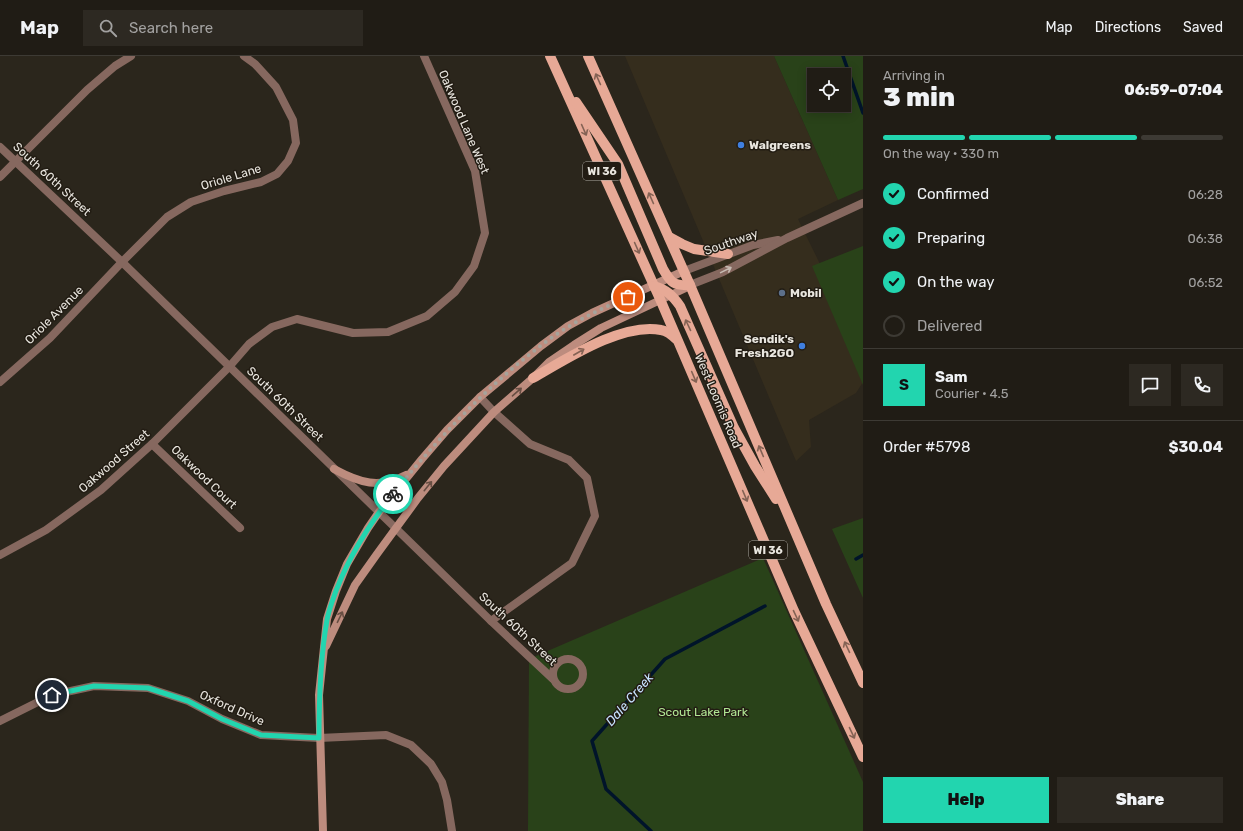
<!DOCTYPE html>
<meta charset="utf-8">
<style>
:root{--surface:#201c15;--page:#2d2922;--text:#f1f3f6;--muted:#a2a1a0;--line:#3d3a34;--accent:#22d5af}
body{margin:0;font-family:Rubik,sans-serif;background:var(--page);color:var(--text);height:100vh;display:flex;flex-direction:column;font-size:15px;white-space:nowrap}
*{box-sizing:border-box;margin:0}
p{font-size:13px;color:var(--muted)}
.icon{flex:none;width:22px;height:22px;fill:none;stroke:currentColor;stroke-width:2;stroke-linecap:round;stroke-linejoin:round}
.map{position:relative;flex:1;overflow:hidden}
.details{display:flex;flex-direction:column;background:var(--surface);width:380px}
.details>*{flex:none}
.tools{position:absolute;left:807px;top:12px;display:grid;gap:8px}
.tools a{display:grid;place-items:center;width:44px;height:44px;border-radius:0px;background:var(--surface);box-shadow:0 2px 10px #0003,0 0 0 1px var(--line);font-size:20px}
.pin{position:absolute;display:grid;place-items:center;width:34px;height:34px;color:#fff;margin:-17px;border:2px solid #fff;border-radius:50%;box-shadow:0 1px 4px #0007}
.courier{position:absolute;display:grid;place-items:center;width:40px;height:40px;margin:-20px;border:3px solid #22d5af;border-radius:50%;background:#fff;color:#222;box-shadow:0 1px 5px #0007}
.overview em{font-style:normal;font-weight:800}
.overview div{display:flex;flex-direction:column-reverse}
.overview{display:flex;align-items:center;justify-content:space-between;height:68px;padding:0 20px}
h1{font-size:26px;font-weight:800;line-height:30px}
.bar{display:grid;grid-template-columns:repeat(4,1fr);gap:6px 4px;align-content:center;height:48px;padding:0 20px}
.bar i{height:5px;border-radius:3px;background:var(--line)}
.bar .active{background:var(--accent)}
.bar p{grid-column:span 4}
.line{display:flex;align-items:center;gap:10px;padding:0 20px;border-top:1px solid var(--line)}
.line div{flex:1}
.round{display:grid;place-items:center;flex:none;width:42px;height:42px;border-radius:0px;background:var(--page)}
ol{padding:0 20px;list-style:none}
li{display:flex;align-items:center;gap:12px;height:44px}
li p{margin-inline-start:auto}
li .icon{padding:4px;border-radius:50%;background:var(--accent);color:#111;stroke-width:4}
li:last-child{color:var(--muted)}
li i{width:22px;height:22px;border:2px solid var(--line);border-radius:50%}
.primary-button{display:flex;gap:8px;margin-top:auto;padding:8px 20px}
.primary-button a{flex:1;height:46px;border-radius:0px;background:var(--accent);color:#111;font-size:16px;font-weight:800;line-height:46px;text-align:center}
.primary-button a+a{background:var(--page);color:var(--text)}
header{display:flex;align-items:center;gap:24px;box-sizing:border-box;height:56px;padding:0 20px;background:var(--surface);border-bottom:1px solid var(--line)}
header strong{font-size:19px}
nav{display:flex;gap:22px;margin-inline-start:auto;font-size:14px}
.search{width:280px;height:36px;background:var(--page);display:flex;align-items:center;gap:10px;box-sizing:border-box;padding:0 14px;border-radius:0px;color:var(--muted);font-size:15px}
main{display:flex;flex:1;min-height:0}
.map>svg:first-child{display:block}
</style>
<header>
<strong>Map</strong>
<div class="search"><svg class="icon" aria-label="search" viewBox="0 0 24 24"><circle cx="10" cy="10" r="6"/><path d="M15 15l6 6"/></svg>Search here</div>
<nav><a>Map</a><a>Directions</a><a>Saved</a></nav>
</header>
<main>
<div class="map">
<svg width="863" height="775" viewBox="0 0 863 775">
<rect width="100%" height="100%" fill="#2b261c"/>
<!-- built -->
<polygon fill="#352d1d" points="625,0 774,0 838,144 798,163 863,296 863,326 856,337 809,364 811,391 796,405"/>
<!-- green -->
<g fill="#294219" fill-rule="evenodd">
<path d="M774 0H863V133L838 144ZM814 19H844V49H814Z"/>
<polygon points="863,190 863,329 812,210"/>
<polygon points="863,462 863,542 832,473"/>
<polygon points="763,502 863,726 863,775 528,775 529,603"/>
</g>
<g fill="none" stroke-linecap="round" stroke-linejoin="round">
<!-- stream -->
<g stroke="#00142a" stroke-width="3.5">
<polyline points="843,0 863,57"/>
<polyline points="856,503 863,499"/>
<polyline points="651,775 606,733 592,685 665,603 765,550"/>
</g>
<!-- street -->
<g stroke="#86685f" stroke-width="8">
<polyline points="0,91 122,206 491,565 553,623"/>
<polyline points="0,121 87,34 115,10 131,0"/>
<polyline points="684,215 753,189 778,184"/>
<polyline points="690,229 723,216 787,182 863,147"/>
<polyline points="0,326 50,282 122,206 167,161 191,146 224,135 261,126 277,118 288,105 296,87 293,64 276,31 255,8 244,0"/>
<polyline points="480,341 494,356 530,388 569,404 587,422 595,460 572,507 491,565"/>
<polyline points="152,388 240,472"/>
<polyline points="0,499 46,474 101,434 152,388 229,311 249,288 272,271 297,263 353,277 388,276 427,260 455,236 474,210 485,177 475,115 424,0"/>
<circle cx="568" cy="618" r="15"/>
<polyline points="0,665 52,639 94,630 148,632 188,645 222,663 261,679 319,682 386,679 411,689 431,708 442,726 447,744 452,775"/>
</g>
<!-- secondary -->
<g stroke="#bd8c7e" stroke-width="8">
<path d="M334 413C360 427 379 433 406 419"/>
<polyline points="326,590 355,529 377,498 418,442 444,410 494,356 533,322 549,306 574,289 601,272 690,230"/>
<polyline points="323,775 319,639 327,563 336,535 347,508 368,472 379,456 422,403 447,374 480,341 541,290 568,270 592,257 684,215"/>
</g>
<!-- primary -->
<g stroke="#e7a996" stroke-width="10">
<polyline points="550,0 660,243 794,555 863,701"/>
<polyline points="588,0 690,229 826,548 863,627"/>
<path d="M576 46 618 108 663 213C671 227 674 230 690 229"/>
<polyline points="669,181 682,188 694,193 728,198"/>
<path d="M654 230C666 233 673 240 680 250L734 372 755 410 776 443"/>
<path d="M533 322C565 304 622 266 661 274 667 275 672 279 676 283"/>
</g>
</g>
<!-- one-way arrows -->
<defs><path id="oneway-shaft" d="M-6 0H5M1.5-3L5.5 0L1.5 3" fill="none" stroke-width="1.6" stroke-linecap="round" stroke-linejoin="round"/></defs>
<g stroke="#846254">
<use href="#oneway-shaft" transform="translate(598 23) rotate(-114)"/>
<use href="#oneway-shaft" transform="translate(584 74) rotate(66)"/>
<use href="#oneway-shaft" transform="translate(651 142) rotate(-114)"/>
<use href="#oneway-shaft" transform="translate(637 192) rotate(66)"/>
<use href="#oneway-shaft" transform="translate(688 269) rotate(-115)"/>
<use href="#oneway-shaft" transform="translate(579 296) rotate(-30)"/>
<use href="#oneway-shaft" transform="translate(694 321) rotate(67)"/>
<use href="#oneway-shaft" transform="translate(761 395) rotate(-113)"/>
<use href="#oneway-shaft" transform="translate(745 440) rotate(67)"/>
<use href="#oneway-shaft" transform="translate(796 560) rotate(65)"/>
<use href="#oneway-shaft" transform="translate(847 591) rotate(-115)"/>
<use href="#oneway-shaft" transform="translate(852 677) rotate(65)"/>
</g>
<use stroke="#c6bab2" href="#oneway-shaft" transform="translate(726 214) rotate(-26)"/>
<g stroke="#684e43">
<use href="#oneway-shaft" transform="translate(517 336) rotate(-41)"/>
<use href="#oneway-shaft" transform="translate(428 430) rotate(-51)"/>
<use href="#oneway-shaft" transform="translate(340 561) rotate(-64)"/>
</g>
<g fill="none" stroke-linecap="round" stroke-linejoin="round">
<!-- done -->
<path stroke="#a6a39b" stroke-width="4" stroke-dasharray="0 7.2" d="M393 438C431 391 472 346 519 307 535 294 551 281 568 271 587 259 608 250 628 241"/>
<!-- route -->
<path stroke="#22d5af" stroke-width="5" d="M52 639 94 630 148 632 188 645 222 663 261 679 319 682C319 643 320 603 327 564 328 558 330 552 332 546 345 507 367 471 393 438"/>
</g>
<!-- markers -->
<g fill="#3f7fe0" stroke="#221c13" stroke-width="1.5">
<circle cx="741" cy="89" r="4"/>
<circle cx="802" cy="290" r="4"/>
</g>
<circle fill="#5c6f8a" stroke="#221c13" stroke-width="1.5" cx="782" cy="237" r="4"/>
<g text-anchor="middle" stroke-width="3" stroke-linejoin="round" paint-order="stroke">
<!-- shield labels -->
<g fill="#221c13" stroke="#ada9a2" stroke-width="1">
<rect x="583" y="106" width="38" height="18" rx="3"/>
<rect x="749" y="485" width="38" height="18" rx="3"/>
</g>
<g font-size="11" font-weight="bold" fill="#e9e6df">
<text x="602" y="119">WI 36</text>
<text x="768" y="498">WI 36</text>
</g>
<!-- street labels -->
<g font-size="12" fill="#e9e6df" stroke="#221c13">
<text transform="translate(464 66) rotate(67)" y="4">Oakwood Lane West</text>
<text transform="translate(231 121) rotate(-17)" y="4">Oriole Lane</text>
<text transform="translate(52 123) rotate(43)" y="4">South 60th Street</text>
<text transform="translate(731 186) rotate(-19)" y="4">Southway</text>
<text transform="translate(54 259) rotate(-45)" y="4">Oriole Avenue</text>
<text transform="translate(718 345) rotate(67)" y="4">West Loomis Road</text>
<text transform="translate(285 348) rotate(44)" y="4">South 60th Street</text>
<text transform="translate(114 405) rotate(-41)" y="4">Oakwood Street</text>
<text transform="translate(204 421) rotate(44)" y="4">Oakwood Court</text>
<text transform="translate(518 573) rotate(43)" y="4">South 60th Street</text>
<text transform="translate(232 652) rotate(24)" y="4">Oxford Drive</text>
</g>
<!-- poi labels -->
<g font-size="12" font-weight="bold" fill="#e9e6df" stroke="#221c13" text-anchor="start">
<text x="749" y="93">Walgreens</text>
<text x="790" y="241">Mobil</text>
<text x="794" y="287" text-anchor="end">Sendik's<tspan x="794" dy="14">Fresh2GO</tspan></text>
</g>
<!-- park labels -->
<g font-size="12" fill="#b0e693" stroke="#221c13">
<text x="703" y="660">Scout Lake Park</text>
</g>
<!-- water labels -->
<g font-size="13" font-style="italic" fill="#c7e3ff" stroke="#221c13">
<text transform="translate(629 643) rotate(-49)" y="5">Dale Creek</text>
</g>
</g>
</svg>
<div class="tools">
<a><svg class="icon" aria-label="locate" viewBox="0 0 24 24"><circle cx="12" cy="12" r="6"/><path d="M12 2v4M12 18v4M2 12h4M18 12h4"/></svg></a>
</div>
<div class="pin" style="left:628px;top:241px;background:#ea580c"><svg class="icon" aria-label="bag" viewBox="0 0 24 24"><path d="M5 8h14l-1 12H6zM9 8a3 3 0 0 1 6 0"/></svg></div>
<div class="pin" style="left:52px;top:639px;background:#1f2937"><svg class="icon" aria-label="home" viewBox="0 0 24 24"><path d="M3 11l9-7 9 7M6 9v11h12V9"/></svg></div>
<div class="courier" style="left:393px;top:438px"><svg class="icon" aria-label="bike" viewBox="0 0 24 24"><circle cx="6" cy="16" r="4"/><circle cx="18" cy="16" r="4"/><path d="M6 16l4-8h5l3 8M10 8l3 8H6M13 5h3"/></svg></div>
</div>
<section class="details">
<div class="overview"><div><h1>3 min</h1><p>Arriving in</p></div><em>06:59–07:04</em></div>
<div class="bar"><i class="active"></i><i class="active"></i><i class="active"></i><i></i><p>On the way · 330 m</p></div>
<ol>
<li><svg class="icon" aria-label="check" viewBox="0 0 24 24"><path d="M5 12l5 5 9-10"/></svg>Confirmed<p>06:28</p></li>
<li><svg class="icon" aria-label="check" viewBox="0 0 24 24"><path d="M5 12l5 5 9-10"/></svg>Preparing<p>06:38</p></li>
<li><svg class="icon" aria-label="check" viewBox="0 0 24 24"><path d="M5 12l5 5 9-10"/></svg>On the way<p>06:52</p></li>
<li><i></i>Delivered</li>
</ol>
<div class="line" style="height:72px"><b class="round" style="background:var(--accent);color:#111">S</b><div><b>Sam</b><p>Courier · 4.5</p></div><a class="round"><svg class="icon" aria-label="chat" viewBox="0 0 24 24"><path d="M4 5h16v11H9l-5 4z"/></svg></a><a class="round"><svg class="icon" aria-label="phone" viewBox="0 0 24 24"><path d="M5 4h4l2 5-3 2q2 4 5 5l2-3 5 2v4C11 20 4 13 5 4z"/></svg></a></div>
<div class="line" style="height:52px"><div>Order #5798</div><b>$30.04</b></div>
<div class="primary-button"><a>Help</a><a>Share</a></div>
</section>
</main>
